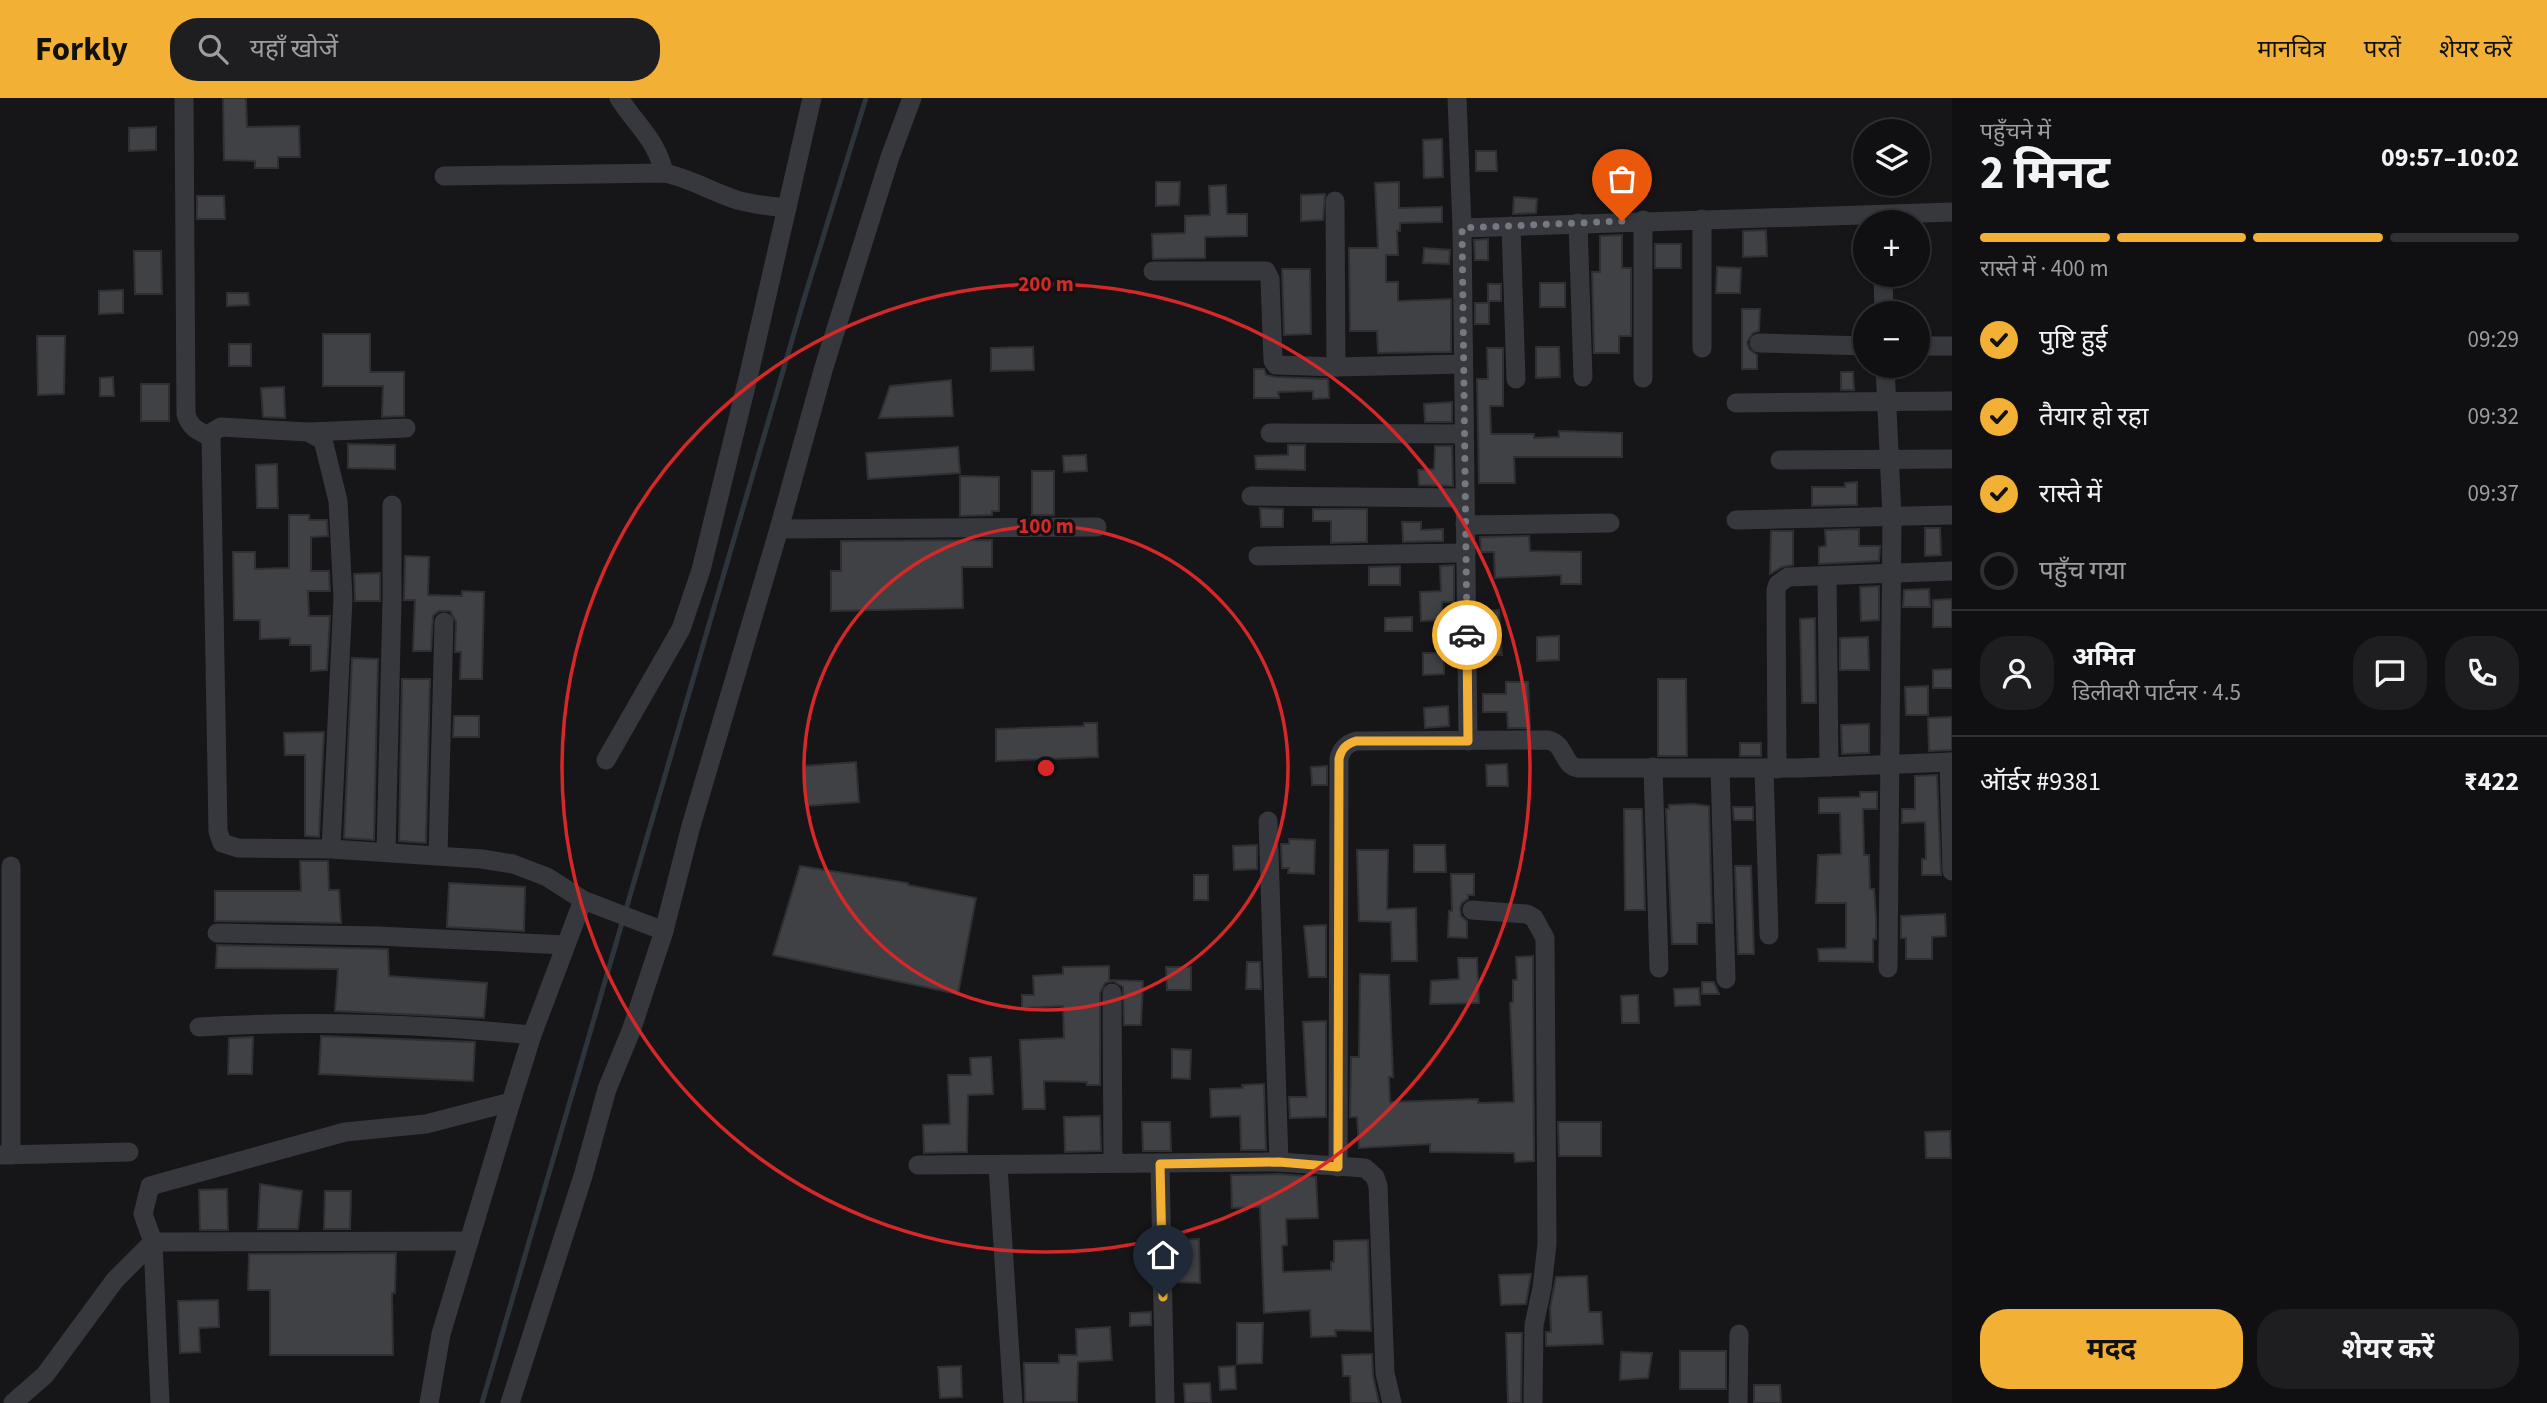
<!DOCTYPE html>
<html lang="hi">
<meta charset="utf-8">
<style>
:root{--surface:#101012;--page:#1e1e20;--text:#f1f3f6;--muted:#9c9d9f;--line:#303032;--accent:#f2b134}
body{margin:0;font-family:"Source Sans 3","Noto Sans Devanagari",sans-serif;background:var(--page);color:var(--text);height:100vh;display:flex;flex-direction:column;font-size:26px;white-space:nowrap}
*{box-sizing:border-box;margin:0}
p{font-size:23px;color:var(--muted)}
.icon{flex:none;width:38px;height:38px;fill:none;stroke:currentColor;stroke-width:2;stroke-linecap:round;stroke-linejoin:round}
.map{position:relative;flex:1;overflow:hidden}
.panel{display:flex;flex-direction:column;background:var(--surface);width:595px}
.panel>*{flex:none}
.buttons{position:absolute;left:1853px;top:21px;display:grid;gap:14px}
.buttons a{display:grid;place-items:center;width:77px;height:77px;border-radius:50%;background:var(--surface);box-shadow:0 2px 5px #0004,0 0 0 2px var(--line);font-size:35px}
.pin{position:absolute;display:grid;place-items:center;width:60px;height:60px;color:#fff;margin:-72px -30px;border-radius:50% 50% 50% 0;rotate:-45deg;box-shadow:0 0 7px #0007}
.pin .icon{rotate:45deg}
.courier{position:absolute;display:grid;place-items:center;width:70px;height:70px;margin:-35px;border:5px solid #f2b134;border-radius:50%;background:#fff;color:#222;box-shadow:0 2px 9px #0007}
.headline em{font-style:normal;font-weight:700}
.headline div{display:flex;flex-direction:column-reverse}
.headline{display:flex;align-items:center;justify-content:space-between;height:119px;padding:0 28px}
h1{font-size:46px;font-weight:700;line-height:52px}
.bar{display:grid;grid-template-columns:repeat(4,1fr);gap:10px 7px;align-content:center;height:84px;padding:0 28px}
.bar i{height:9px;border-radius:5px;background:var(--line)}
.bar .current{background:var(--accent)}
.bar p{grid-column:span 4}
.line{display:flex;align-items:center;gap:18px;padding:0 28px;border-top:2px solid var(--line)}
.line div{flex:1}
.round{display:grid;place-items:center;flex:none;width:74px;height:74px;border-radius:28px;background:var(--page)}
ol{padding:0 28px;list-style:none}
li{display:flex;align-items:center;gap:21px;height:77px}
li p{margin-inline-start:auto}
li .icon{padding:7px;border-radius:50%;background:var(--accent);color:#111;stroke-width:4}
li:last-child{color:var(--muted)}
li i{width:38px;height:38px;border:4px solid var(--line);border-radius:50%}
.button{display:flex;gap:14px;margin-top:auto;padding:14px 28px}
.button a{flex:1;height:80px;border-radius:28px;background:var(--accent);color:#111;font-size:28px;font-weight:700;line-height:80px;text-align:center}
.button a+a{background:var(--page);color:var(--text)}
header{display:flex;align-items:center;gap:42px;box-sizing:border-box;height:98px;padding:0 35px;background:var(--accent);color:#111}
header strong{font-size:33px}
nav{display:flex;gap:38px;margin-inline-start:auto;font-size:24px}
.search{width:490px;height:63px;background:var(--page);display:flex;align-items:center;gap:18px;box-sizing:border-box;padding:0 24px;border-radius:28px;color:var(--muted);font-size:26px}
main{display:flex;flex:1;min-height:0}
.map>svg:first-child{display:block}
</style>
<header>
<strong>Forkly</strong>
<div class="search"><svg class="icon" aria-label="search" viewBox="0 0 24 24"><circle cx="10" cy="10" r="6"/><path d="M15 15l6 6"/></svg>यहाँ खोजें</div>
<nav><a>मानचित्र</a><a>परतें</a><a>शेयर करें</a></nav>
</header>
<main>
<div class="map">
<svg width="1952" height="1305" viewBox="0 0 1952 1305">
<rect width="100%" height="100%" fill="#161618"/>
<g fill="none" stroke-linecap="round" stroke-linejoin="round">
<!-- stream -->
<polyline stroke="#2c353c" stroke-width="5" points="482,1305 804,201 866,0"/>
</g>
<!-- building -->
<g fill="#404145" stroke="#303034" stroke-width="2">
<polygon points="223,0 246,0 247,29 299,28 300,59 278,59 278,70 255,70 255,63 224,62"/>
<polygon points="156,29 156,52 129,53 129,30"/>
<polygon points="1442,41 1443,79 1424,80 1423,42"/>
<polygon points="1476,53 1496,53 1497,73 1476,73"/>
<polygon points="1156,84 1180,84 1179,107 1156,108"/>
<polygon points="1399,84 1399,110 1442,109 1442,124 1400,125 1400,133 1397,133 1398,157 1386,157 1386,184 1398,184 1398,203 1451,201 1451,254 1378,255 1377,233 1350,233 1349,150 1378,150 1375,85"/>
<polygon points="1226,87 1227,116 1247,116 1247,138 1205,139 1205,160 1153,161 1152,136 1185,135 1185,118 1210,117 1209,88"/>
<polygon points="1325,96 1323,122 1301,123 1301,97"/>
<polygon points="197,98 224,98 225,121 197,121"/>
<polygon points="1514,99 1537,101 1536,115 1513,116"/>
<polygon points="1766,132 1767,158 1743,159 1743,133"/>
<polygon points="1622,137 1622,170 1631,170 1631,238 1619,238 1619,255 1594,255 1592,174 1600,174 1600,138"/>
<polygon points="1488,141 1488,162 1475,162 1474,142"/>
<rect x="1655" y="146" width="26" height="24"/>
<polygon points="1424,150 1450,152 1449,166 1423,165"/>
<polygon points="134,153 161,153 162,196 135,196"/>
<polygon points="1717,169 1741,170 1740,195 1716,195"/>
<polygon points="1282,171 1310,171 1311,236 1284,237"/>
<rect x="1540" y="185" width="25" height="24"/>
<rect x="1488" y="186" width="13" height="17"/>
<polygon points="123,192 123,215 99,216 99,193"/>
<polygon points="227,195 248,195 249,207 227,208"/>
<rect x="1475" y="205" width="14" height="21"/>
<polygon points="1742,211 1760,211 1759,233 1753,235 1747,244 1749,251 1757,257 1757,271 1742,271"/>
<polygon points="323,236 370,236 370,274 404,274 404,318 382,319 383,288 323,288"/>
<polygon points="37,238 65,238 64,296 38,297"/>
<rect x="229" y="246" width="22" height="22"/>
<polygon points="1033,249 1034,272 991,273 991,250"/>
<polygon points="1536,249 1559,249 1560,279 1536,280"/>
<polygon points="1487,250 1503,250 1503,308 1490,308 1491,336 1534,336 1534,340 1559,339 1559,333 1622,335 1622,359 1514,359 1515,385 1479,385 1477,281 1488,281"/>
<polygon points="1254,271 1264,271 1266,277 1276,279 1328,281 1329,300 1313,301 1313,293 1278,294 1279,300 1254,300"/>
<polygon points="1841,274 1853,274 1854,292 1841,292"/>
<polygon points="113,279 114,298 100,298 100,280"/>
<polygon points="951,282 953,318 879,320 890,288"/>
<rect x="141" y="286" width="28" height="37"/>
<polygon points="284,289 285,320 263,319 261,290"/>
<polygon points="1452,304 1452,324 1425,324 1424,306"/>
<polygon points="348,346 395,347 395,371 348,370"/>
<polygon points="1288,347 1305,347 1305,372 1256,371 1255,358 1288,357"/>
<polygon points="1435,348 1452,348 1453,388 1419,387 1418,372 1434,371"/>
<polygon points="958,349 960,375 868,381 866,355"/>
<polygon points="1086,357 1087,373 1064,374 1063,358"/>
<polygon points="277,366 278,410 257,410 256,367"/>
<rect x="1032" y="373" width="22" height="44"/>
<polygon points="960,378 999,379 999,413 992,413 992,417 960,418"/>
<polygon points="1857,384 1857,407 1812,408 1812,389 1845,389 1845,385"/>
<polygon points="1260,410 1283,411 1283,429 1261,429"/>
<polygon points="1313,411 1367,411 1367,444 1331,445 1331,423 1313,423"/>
<polygon points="289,417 309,417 309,422 327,422 328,438 311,439 311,473 329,473 330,493 308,493 309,518 330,518 327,572 311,573 311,547 290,547 290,540 260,541 260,522 234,522 233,454 255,454 255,471 289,470"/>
<polygon points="1402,424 1421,424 1421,432 1443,431 1443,443 1403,444"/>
<polygon points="1925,430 1940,430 1941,457 1925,458"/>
<polygon points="1859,431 1859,448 1880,448 1879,463 1819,466 1819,449 1826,448 1825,432"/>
<polygon points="1771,433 1793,433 1793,467 1782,469 1770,476"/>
<polygon points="1529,438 1530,453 1581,454 1581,486 1561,486 1561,477 1495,480 1494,454 1481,454 1480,439"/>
<polygon points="992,442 992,469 962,469 963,510 831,513 831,473 841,473 841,443"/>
<polygon points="405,458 429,459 428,497 462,498 462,493 484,494 482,581 460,581 461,554 455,554 456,524 450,513 439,513 433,518 431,553 413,553 415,502 404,502"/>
<polygon points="1454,467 1454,504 1442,504 1442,522 1421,523 1420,494 1441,493 1440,468"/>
<polygon points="1400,468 1400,487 1369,487 1369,469"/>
<polygon points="380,475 380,503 355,503 354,476"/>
<polygon points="1879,488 1879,522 1861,523 1860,489"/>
<polygon points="1929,491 1930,509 1903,509 1904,492"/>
<polygon points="1952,501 1952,529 1933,529 1933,502"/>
<polygon points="1499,512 1502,557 1480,557 1479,513"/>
<polygon points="1412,519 1412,533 1385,533 1385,520"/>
<polygon points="1815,520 1816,605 1802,605 1800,521"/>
<polygon points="1559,538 1559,562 1537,563 1537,539"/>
<polygon points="1868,539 1869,572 1840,572 1840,540"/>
<polygon points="1423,555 1444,555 1444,576 1423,577"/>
<polygon points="352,560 378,561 374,742 344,740"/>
<polygon points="1952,571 1952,590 1933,590 1933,572"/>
<polygon points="402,581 430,581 426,745 399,743"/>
<polygon points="1658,581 1686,581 1687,658 1658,658"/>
<polygon points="1506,584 1528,584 1530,630 1508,630 1507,614 1483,614 1483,596 1506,596"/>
<polygon points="1928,588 1928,617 1906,617 1905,589"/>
<polygon points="1448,608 1449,628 1425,630 1424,610"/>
<polygon points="454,618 479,618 479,639 453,639"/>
<polygon points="1952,619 1952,652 1929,653 1928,620"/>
<polygon points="1084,625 1097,625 1098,659 996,663 996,631 1084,628"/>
<polygon points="1869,626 1869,655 1842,656 1841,627"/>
<polygon points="324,634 319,739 305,738 305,657 285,657 284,635"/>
<rect x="1740" y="645" width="21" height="13"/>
<polygon points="856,664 859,704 807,708 804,668"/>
<polygon points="1507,666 1508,688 1487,688 1486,667"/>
<polygon points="1327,668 1327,687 1312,687 1311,669"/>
<polygon points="1937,677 1941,777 1922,777 1922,761 1926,761 1925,724 1902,725 1902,711 1915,711 1915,678"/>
<polygon points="1860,694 1877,694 1877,711 1863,711 1864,757 1869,757 1870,791 1874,791 1876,819 1876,841 1873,841 1873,864 1819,863 1818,851 1846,850 1846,805 1816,805 1818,757 1841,756 1840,715 1819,715 1819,700 1860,699"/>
<polygon points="1695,706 1709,708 1712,825 1697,825 1697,846 1672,846 1666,711 1669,711 1669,707"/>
<polygon points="1733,709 1753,709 1753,722 1734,722"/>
<polygon points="1624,711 1642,711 1645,812 1625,812"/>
<polygon points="1289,741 1315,742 1314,776 1288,775 1289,770 1282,770 1281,746 1289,746"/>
<polygon points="1257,747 1257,771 1234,772 1233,748"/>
<polygon points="1414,747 1445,747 1446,774 1414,774"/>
<polygon points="1357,752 1388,752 1387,811 1416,810 1417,863 1392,863 1391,824 1359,823"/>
<polygon points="300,763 328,763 329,792 339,792 341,825 215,823 215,793 301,793"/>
<polygon points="800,768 908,785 908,787 976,800 958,896 773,857"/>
<polygon points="1735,768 1751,768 1754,856 1738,856"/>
<polygon points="1451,776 1474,776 1474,797 1468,797 1468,801 1462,805 1460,810 1461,818 1467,823 1467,840 1448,839 1449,813 1452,813"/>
<rect x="1194" y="777" width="14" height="25"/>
<polygon points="449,785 525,789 524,833 447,829"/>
<polygon points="1945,816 1946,838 1932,839 1932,861 1906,861 1906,840 1901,840 1901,818"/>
<polygon points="1326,827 1326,879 1309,879 1304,828"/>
<polygon points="217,847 388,851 389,878 487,885 484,920 335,913 338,871 216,870"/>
<polygon points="1533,858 1534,1063 1515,1064 1514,1055 1430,1054 1430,1046 1359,1050 1357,1019 1350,1019 1351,959 1359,959 1360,876 1389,877 1393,979 1389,979 1390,1004 1478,1001 1478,1005 1514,1004 1510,905 1513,904 1513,882 1517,882 1516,859"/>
<polygon points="1458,860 1477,860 1479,905 1430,906 1431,883 1459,881"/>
<polygon points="1247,864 1260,864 1261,891 1246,891"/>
<polygon points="1109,868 1109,882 1143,883 1141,927 1124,927 1123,889 1113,883 1105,885 1100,895 1100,987 1087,987 1087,984 1044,983 1045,1011 1023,1011 1020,942 1064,940 1063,908 1022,910 1022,897 1034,897 1033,878 1063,876 1063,869"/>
<polygon points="1166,869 1191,869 1191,892 1167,892"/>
<polygon points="1702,884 1714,884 1719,896 1702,896"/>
<polygon points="1699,890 1700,907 1675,908 1674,891"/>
<polygon points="1638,897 1639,925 1622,925 1621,898"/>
<polygon points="1326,923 1326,1019 1290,1020 1289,999 1307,999 1303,924"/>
<polygon points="321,938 475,944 473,983 319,976"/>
<polygon points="253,939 252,976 228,976 229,940"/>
<polygon points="1172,951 1191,952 1190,981 1172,980"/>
<polygon points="991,959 993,996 968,997 967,1054 924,1055 923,1027 950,1026 948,977 971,977 970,960"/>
<polygon points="1264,986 1266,1052 1241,1052 1240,1018 1211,1019 1210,991 1243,990 1242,987"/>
<polygon points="1100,1018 1101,1053 1065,1054 1064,1019"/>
<polygon points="1142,1024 1170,1024 1171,1053 1143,1053"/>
<polygon points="1558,1024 1601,1024 1601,1058 1559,1058"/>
<polygon points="1950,1033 1951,1060 1926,1060 1925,1034"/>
<polygon points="1279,1076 1316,1079 1318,1120 1286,1121 1287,1147 1282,1148 1283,1174 1331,1172 1331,1164 1334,1164 1334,1143 1368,1142 1371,1233 1335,1232 1336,1238 1311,1239 1310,1212 1264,1215 1260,1109 1232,1110 1231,1077"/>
<polygon points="260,1086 302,1093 298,1131 258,1131"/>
<polygon points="227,1091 228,1132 200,1132 199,1092"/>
<polygon points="325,1093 351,1093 350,1131 324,1131"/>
<polygon points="1199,1141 1200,1185 1176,1184 1176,1142"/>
<polygon points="396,1155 395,1195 392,1195 393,1257 270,1257 270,1192 248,1192 249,1156"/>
<polygon points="1531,1176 1526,1206 1501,1207 1499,1177"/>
<polygon points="1587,1178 1589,1214 1601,1214 1603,1246 1546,1248 1546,1234 1551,1234 1550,1210 1556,1179"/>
<polygon points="218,1202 219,1229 199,1230 200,1254 180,1255 178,1203"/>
<polygon points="1151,1214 1151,1227 1130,1228 1130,1215"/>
<polygon points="1237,1225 1263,1225 1262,1265 1237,1266"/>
<polygon points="1110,1229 1112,1262 1078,1264 1077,1304 1025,1304 1024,1265 1059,1265 1059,1257 1077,1257 1076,1231"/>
<polygon points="1506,1235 1522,1235 1521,1305 1508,1305"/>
<rect x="1680" y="1253" width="46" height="38"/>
<polygon points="1621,1254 1652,1255 1648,1280 1620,1282"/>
<polygon points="1372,1256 1373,1278 1379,1305 1351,1305 1350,1278 1343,1278 1342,1257"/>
<polygon points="961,1268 962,1299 940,1300 938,1269"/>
<polygon points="1235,1268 1236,1291 1220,1292 1219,1269"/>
<polygon points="1210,1285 1211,1305 1185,1305 1184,1286"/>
<polygon points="1754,1287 1780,1287 1781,1305 1754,1305"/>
</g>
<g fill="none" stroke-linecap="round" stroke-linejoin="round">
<!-- street -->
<g stroke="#37383d" stroke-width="19">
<path d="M184 0 186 316C190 330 198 333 211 339"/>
<path d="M619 0C636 27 657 42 664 75"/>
<polyline points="1457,0 1462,130 1468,643"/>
<path d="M444 78 664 75C690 80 712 94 737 102 754 107 770 108 787 110"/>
<polyline points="1335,103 1336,269"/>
<polyline points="1578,125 1583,279"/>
<polyline points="1511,128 1516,281"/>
<polyline points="1462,130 1952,114"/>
<polyline points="1153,173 1266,173 1270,181 1273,263 1276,267 1336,269 1463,266"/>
<polyline points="1883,177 1884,215"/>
<polyline points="1759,245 1866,248"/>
<polyline points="1918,248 1952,248"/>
<polyline points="1702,250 1702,121"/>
<polyline points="1885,268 1892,419 1888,870"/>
<polyline points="1643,280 1643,122"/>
<polyline points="1736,305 1952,303"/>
<polyline points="309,334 406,330"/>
<polyline points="1270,335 1464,336"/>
<polyline points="1780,362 1952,361"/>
<polyline points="1251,398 1465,400"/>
<polyline points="1736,422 1952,417"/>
<polyline points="1465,427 1610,425"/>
<polyline points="779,431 1097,429"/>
<polyline points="1258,458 1466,455"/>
<polyline points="1827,478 1829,669"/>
<polyline points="606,662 681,531 701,472 748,280 812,0"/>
<polyline points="1949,664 1952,773"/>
<polyline points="1653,669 1659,870"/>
<polyline points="1720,670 1726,881"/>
<polyline points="1764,671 1769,837"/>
<polyline points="1777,671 1776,492 1778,486 1788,479 1952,473"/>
<polyline points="1268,723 1279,1064"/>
<polyline points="331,751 343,500 338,403 323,342 308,334 221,329 214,333 211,339 218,733 222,745 238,750 331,751 482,761 513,766 547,779 583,802 664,833"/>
<polyline points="386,754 392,502 392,407"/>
<polyline points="438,757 444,524"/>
<polyline points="11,768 11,1057"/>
<polyline points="1472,812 1527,816 1534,820 1545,840 1547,1146 1542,1190 1534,1227 1533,1305"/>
<polyline points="217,835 378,838 565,847"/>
<polyline points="1112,895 1113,1065"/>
<path d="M199 929C311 922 421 926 532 937"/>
<polyline points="1,1057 129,1054"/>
<polyline points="1160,1066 1165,1305"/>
<polyline points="918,1067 1279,1064 1365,1070 1375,1079 1378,1088 1385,1275 1392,1305"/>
<polyline points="998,1068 1013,1305"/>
<path d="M1338 1069 1339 661C1341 651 1346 646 1356 643L1548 642C1566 646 1562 667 1578 670H1799L1952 664"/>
<polyline points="13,1305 45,1277 115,1182 153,1144 469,1143"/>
<polyline points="160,1305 153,1144 143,1116 150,1088 345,1034 426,1026 511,1004"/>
<polyline points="429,1305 441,1236 511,1004 532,937 583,802"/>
<polyline points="510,1305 583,1078 607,991 631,933 664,833 691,728 779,431 824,269 890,59 912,0"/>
<polyline points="1738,1305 1739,1236"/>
</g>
</g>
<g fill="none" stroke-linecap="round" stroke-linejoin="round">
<!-- done -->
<polyline stroke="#757880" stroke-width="7" stroke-dasharray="0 12.6" points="1467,537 1462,130 1622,123"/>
<!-- route -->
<path stroke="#f2b134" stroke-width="9" d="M1163 1199 1160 1066 1279 1064 1338 1069 1339 661C1341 651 1346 646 1356 643H1468L1467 537"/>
</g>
<!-- distance rings -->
<g fill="none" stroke="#d62828" stroke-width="3.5">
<circle cx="1046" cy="670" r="242"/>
<circle cx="1046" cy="670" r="484"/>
</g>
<circle cx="1046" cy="670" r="10" fill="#d62828" stroke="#111113" stroke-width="3.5"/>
<g font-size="21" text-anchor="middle" font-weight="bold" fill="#d62828" stroke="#111113" stroke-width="6" stroke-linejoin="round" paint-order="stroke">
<text x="1046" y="193">200 m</text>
<text x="1046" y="435">100 m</text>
</g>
</svg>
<div class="buttons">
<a><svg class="icon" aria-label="layers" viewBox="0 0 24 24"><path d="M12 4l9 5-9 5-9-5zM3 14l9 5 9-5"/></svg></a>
<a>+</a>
<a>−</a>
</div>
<div class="pin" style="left:1622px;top:123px;background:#ea580c"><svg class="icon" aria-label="bag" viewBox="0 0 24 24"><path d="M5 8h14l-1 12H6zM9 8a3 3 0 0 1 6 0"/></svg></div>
<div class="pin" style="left:1163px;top:1199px;background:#1f2937"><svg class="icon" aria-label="home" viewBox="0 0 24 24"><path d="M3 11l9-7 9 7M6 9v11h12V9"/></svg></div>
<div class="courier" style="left:1467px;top:537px"><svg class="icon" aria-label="car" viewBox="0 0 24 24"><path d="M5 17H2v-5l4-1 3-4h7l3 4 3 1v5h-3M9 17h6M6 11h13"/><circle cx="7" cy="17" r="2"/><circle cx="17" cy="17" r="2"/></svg></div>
</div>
<section class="panel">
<div class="headline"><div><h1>2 मिनट</h1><p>पहुँचने में</p></div><em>09:57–10:02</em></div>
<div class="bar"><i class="current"></i><i class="current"></i><i class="current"></i><i></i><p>रास्ते में · 400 m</p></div>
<ol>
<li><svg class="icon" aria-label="check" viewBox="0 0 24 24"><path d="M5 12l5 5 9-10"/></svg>पुष्टि हुई<p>09:29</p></li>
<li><svg class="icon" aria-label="check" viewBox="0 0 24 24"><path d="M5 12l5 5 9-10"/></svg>तैयार हो रहा<p>09:32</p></li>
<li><svg class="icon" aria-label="check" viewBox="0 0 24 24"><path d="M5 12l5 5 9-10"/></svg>रास्ते में<p>09:37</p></li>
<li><i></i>पहुँच गया</li>
</ol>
<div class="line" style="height:126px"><a class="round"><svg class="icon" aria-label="person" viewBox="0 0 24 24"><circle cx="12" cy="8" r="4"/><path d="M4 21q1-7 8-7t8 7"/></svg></a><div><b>अमित</b><p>डिलीवरी पार्टनर · 4.5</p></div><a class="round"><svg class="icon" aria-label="chat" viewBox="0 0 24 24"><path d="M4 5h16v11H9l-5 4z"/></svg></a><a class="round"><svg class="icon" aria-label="phone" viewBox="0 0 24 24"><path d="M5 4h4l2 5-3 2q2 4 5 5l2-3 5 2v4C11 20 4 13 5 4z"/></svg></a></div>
<div class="line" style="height:91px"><div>ऑर्डर #9381</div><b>₹422</b></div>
<div class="button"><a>मदद</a><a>शेयर करें</a></div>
</section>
</main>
